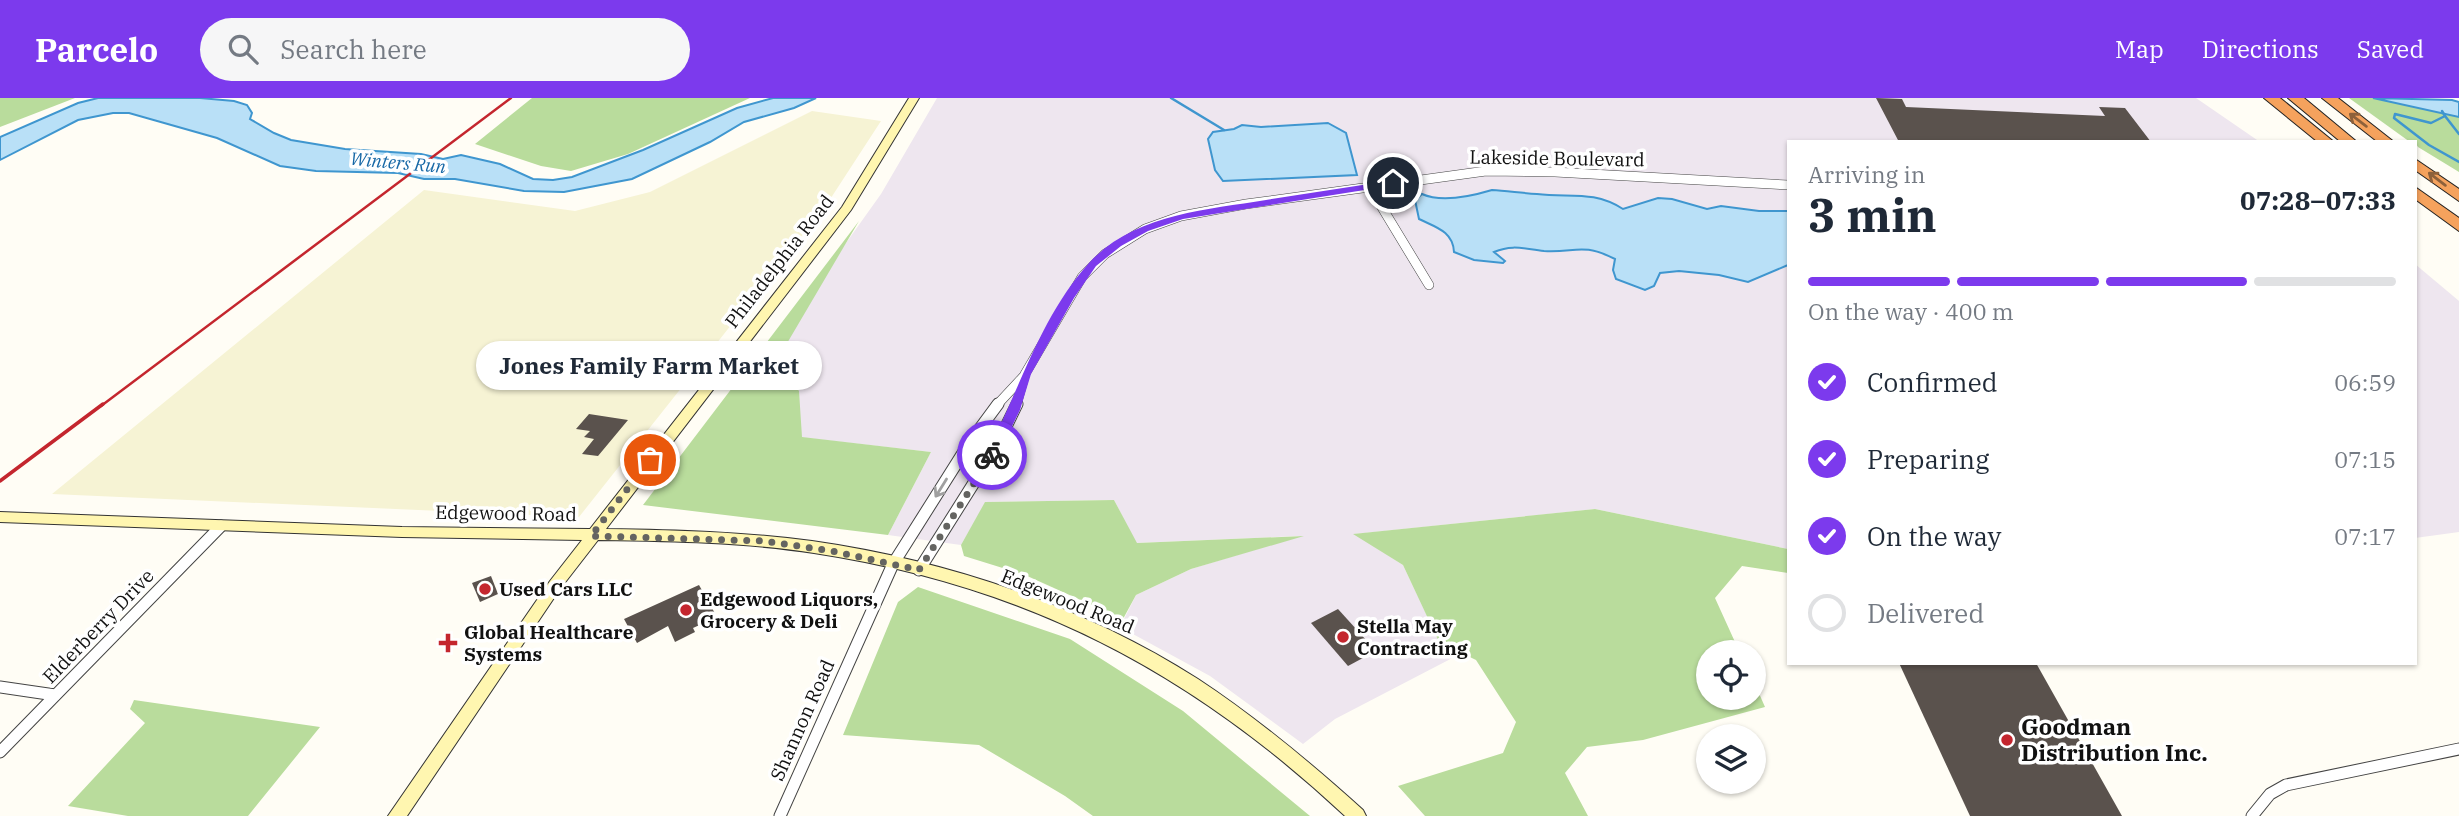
<!DOCTYPE html>
<meta charset="utf-8">
<style>
:root{--surface:#fff;--page:#f6f6f7;--text:#1f2937;--muted:#747a83;--line:#e0e1e3;--accent:#7c3aed}
body{margin:0;font-family:"IBM Plex Serif",serif;background:var(--page);color:var(--text);height:100vh;display:flex;flex-direction:column;font-size:26px;white-space:nowrap}
*{box-sizing:border-box;margin:0}
p{font-size:23px;color:var(--muted)}
.icon{flex:none;width:38px;height:38px;fill:none;stroke:currentColor;stroke-width:2;stroke-linecap:round;stroke-linejoin:round}
.map{position:relative;flex:1;overflow:hidden}
.drawer{position:absolute;left:1787px;top:42px;width:630px;height:525px;display:flex;flex-direction:column;background:var(--surface);border-radius:0px;box-shadow:0 2px 5px #0004}
.drawer>*{flex:none}
.fabs{position:absolute;left:1696px;top:542px;display:grid;gap:14px}
.fabs a{display:grid;place-items:center;width:70px;height:70px;border-radius:50%;background:var(--surface);box-shadow:0 2px 5px #0004;font-size:35px}
.pin{position:absolute;display:grid;place-items:center;width:60px;height:60px;color:#fff;margin:-30px;border:4px solid #fff;border-radius:50%;box-shadow:0 2px 7px #0007}
.courier{position:absolute;display:grid;place-items:center;width:70px;height:70px;margin:-35px;border:5px solid #7c3aed;border-radius:50%;background:#fff;color:#222;box-shadow:0 2px 9px #0007}
.bubble{position:absolute;height:49px;border-radius:24px;background:var(--surface);box-shadow:0 2px 5px #0004;font-size:23px;font-weight:700;line-height:49px;text-align:center}
.summary em{font-style:normal;font-weight:700}
.summary div{display:flex;flex-direction:column-reverse}
.summary{display:flex;align-items:center;justify-content:space-between;height:119px;padding:0 21px}
h1{font-size:46px;font-weight:700;line-height:52px}
.bar{display:grid;grid-template-columns:repeat(4,1fr);gap:10px 7px;align-content:center;height:84px;padding:0 21px}
.bar i{height:9px;border-radius:5px;background:var(--line)}
.bar .active{background:var(--accent)}
.bar p{grid-column:span 4}
ol{padding:0 21px;list-style:none}
li{display:flex;align-items:center;gap:21px;height:77px}
li p{margin-inline-start:auto}
li .icon{padding:7px;border-radius:50%;background:var(--accent);color:#fff;stroke-width:4}
li:last-child{color:var(--muted)}
li i{width:38px;height:38px;border:4px solid var(--line);border-radius:50%}
header{display:flex;align-items:center;gap:42px;box-sizing:border-box;height:98px;padding:0 35px;background:var(--accent);color:#fff}
header strong{font-size:33px}
nav{display:flex;gap:38px;margin-inline-start:auto;font-size:24px}
.search{width:490px;height:63px;background:var(--page);display:flex;align-items:center;gap:18px;box-sizing:border-box;padding:0 24px;border-radius:38px;color:var(--muted);font-size:26px}
.map>svg:first-child{display:block}
</style>
<header>
<strong>Parcelo</strong>
<div class="search"><svg class="icon" aria-label="search" viewBox="0 0 24 24"><circle cx="10" cy="10" r="6"/><path d="M15 15l6 6"/></svg>Search here</div>
<nav><a>Map</a><a>Directions</a><a>Saved</a></nav>
</header>
<div class="map">
<svg width="2459" height="718" viewBox="0 0 2459 718">
<rect width="100%" height="100%" fill="#fffdf5"/>
<!-- industrial -->
<g fill="#eee6ef">
<polygon points="937,0 2196,0 2260,44 1788,44 1788,451 1595,411 1355,436 1403,467 1439,543 1462,555 1335,621 1303,646 1210,578 1120,529 1136,497 1191,471 1300,438 1136,445 1114,402 986,404 961,447 888,437 931,354 789,338 766,257 881,96"/>
<polygon points="2415,166 2459,203 2459,434 2415,440"/>
</g>
<!-- farmland -->
<polygon fill="#f6f3d4" points="812,13 881,23 827,106 579,419 52,396 424,92 575,113 650,94"/>
<!-- forest -->
<g fill="#b9dc9c">
<polygon points="0,0 75,0 0,29"/>
<polygon points="532,0 750,0 628,56 571,73 541,68 475,46"/>
<polygon points="2349,0 2373,0 2459,19 2459,74 2418,49 2415,44 2410,44"/>
<polygon points="859,123 776,264 799,293 802,339 931,354 888,437 643,407"/>
<polygon points="1114,402 1137,445 1304,438 1191,471 1136,497 1123,521 1025,477 964,458 961,447 985,404"/>
<polygon points="1595,411 1788,451 1788,475 1742,468 1715,500 1740,555 1708,555 1708,600 1754,600 1754,584 1765,609 1643,642 1587,649 1565,675 1588,718 1425,718 1398,688 1503,655 1516,624 1476,562 1439,544 1403,467 1353,436"/>
<polygon points="918,489 1070,541 1183,613 1310,718 1093,718 1065,698 979,647 843,637 898,504"/>
<polygon points="134,602 320,629 248,718 128,718 68,708 145,625 130,611"/>
</g>
<!-- water -->
<g fill="#b9e0f7" stroke="#3f96cf" stroke-width="2">
<polygon points="98,0 200,0 234,3 247,7 252,15 250,21 274,35 291,42 345,51 421,56 443,61 461,57 500,66 533,81 553,82 572,79 643,52 737,10 773,0 816,0 794,10 744,24 710,44 632,81 564,94 524,93 455,81 424,81 398,75 316,73 280,68 217,40 129,15 113,15 78,22 0,62 0,39 78,5"/>
<polygon points="2373,0 2452,2 2459,4 2459,19"/>
<polygon points="1328,25 1346,35 1357,77 1223,83 1215,72 1208,41 1213,34 1234,31 1242,27 1261,29"/>
<path d="M1492 92C1507 93 1522 95 1537 96 1570 100 1593 92 1623 111L1658 100 1672 101 1707 111 1721 108 1759 113H1788V167L1748 184 1719 177 1679 173 1660 175 1654 188 1645 192 1616 181 1613 172 1615 161C1581 144 1576 155 1544 153 1524 151 1513 146 1494 154L1505 163 1503 165 1474 162 1454 154C1453 133 1435 129 1419 121L1415 102 1422 96C1442 105 1472 98 1492 92Z"/>
</g>
<g fill="none" stroke-linecap="round" stroke-linejoin="round">
<!-- stream -->
<g stroke="#3f96cf" stroke-width="2.5">
<polyline points="1171,0 1224,32"/>
<polyline points="2442,13 2445,18 2431,25 2395,16 2394,20 2429,47 2459,64"/>
<polyline points="2445,18 2459,36"/>
</g>
</g>
<!-- building -->
<g fill="#5a524d">
<polygon points="1876,0 1902,1 1906,9 2105,18 2099,9 2125,10 2151,44 1899,44"/>
<polygon points="589,316 628,322 598,358 582,356 594,341 584,339 590,333 576,331"/>
<polygon points="491,478 498,496 480,504 472,485"/>
<polygon points="699,487 717,519 693,530 695,534 675,544 668,528 637,545 624,521"/>
<polygon points="1338,511 1376,553 1348,568 1311,525"/>
<polygon points="1899,565 2036,565 2122,718 1970,718"/>
</g>
<g fill="none" stroke-linecap="round" stroke-linejoin="round">
<defs>
<g id="street-far1">
<polyline points="1369,88 1429,187"/>
<polyline points="996,308 1023,279"/>
<polyline points="1016,308 1025,276 1082,179 1105,156 1145,131 1181,118 1246,106 1486,73 1555,74 1788,87"/>
</g>
<g id="street">
<polyline points="919,472 994,353 1017,306"/>
<polyline points="0,589 55,597"/>
<polyline points="0,654 221,428"/>
<polyline points="780,718 893,466 970,344 998,306"/>
<polyline points="2252,718 2270,696 2286,687 2459,651"/>
</g>
<path id="secondary" d="M909 0H919L851 112 606 431C675 432 744 434 812 443 946 462 1084 508 1198 581 1257 620 1311 665 1363 712L1366 718H1345C1190 573 1025 487 814 455 743 444 670 443 598 442L560 491 407 718H388L550 483 582 442 402 439 0 424V414L402 429 590 431 842 109Z"/>
<g id="highway">
<polygon points="2264,0 2280,0 2334,44 2318,44"/>
<polygon points="2288,0 2304,0 2357,44 2341,44"/>
<polygon points="2322,0 2338,0 2394,44 2378,44"/>
<polygon points="2415,61 2459,91 2459,103 2415,72"/>
<polygon points="2415,89 2459,120 2459,133 2415,101"/>
</g>
</defs>
<!-- street-far1 casing -->
<use href="#street-far1" stroke="#444" stroke-width="10"/>
<!-- street casing -->
<use href="#street" stroke="#444" stroke-width="13"/>
<!-- secondary casing -->
<use href="#secondary" stroke="#333" stroke-width="2"/>
<!-- highway casing -->
<use href="#highway" stroke="#222" stroke-width="2"/>
<!-- street-far1 -->
<use href="#street-far1" stroke="#fff" stroke-width="9"/>
<!-- street -->
<use href="#street" stroke="#fff" stroke-width="11"/>
<!-- secondary -->
<use href="#secondary" fill="#fff6b0" fill-rule="evenodd"/>
<!-- highway -->
<use href="#highway" fill="#f5a25d" fill-rule="evenodd"/>
<!-- rail-far1 -->
<polyline stroke="#c4262e" stroke-width="2.5" points="101,308 511,0"/>
<!-- rail -->
<polyline stroke="#c4262e" stroke-width="3.5" points="0,383 103,306"/>
</g>
<!-- one-way arrows -->
<defs><path id="oneway-shaft" d="M-6 0H5M1.5-3L5.5 0L1.5 3" fill="none" stroke-width="1.6" stroke-linecap="round" stroke-linejoin="round" transform="scale(1.75)"/></defs>
<g stroke="#8e613b">
<use href="#oneway-shaft" transform="translate(2358 22) rotate(-143)"/>
<use href="#oneway-shaft" transform="translate(2437 81) rotate(-143)"/>
</g>
<use stroke="#a0a0a0" href="#oneway-shaft" transform="translate(941 390) rotate(122)"/>
<!-- route -->
<path fill="#7c3aed" d="M1393 82 1397 85 1396 87 1183 121 1148 133 1121 148 1096 168 1074 200 1031 276 1020 312 998 357 996 359H988L986 357C1019 293 1040 219 1089 165 1134 116 1205 112 1266 102 1308 95 1351 89 1393 82Z"/>
<g fill="none" stroke-linecap="round" stroke-linejoin="round">
<!-- done -->
<polyline stroke="#646461" stroke-width="7" stroke-dasharray="0 12.6" points="650,362 591,438 764,443 832,453 919,472 992,357"/>
</g>
<!-- markers -->
<g fill="#c4262e" stroke="#fff" stroke-width="2.5">
<circle cx="485" cy="491" r="7"/>
<circle cx="686" cy="512" r="7"/>
<circle cx="1343" cy="539" r="7"/>
<path d="M444.5 534.5h7v7h7v7h-7v7h-7v-7h-7v-7h7z"/>
<circle cx="2007" cy="642" r="7"/>
</g>
<g text-anchor="middle" stroke-width="7" stroke-linejoin="round" paint-order="stroke">
<!-- far-water labels -->
<g font-size="18" font-style="italic" fill="#1768a6" stroke="#fff">
<text transform="translate(398 65) rotate(5)" y="6">Winters Run</text>
</g>
<!-- street labels -->
<g font-size="19" fill="#111" stroke="#fff">
<text transform="translate(1557 60) rotate(1)" y="7">Lakeside Boulevard</text>
<text transform="translate(779 163) rotate(-52)" y="7">Philadelphia Road</text>
<text transform="translate(506 415) rotate(1)" y="7">Edgewood Road</text>
<text transform="translate(1068 503) rotate(22)" y="7">Edgewood Road</text>
<text transform="translate(98 528) rotate(-46)" y="7">Elderberry Drive</text>
<text transform="translate(802 622) rotate(-66)" y="7">Shannon Road</text>
</g>
<!-- poi labels -->
<g font-size="19" font-weight="bold" fill="#111" stroke="#fff" text-anchor="start">
<text x="499" y="498">Used Cars LLC</text>
<text x="700" y="508">Edgewood Liquors,<tspan x="700" dy="22">Grocery &amp; Deli</tspan></text>
<text x="1357" y="535">Stella May<tspan x="1357" dy="22">Contracting</tspan></text>
<text x="464" y="541">Global Healthcare<tspan x="464" dy="22">Systems</tspan></text>
</g>
<!-- near-poi labels -->
<g font-size="23" font-weight="bold" fill="#111" stroke="#fff" text-anchor="start">
<text x="2021" y="637">Goodman<tspan x="2021" dy="26">Distribution Inc.</tspan></text>
</g>
</g>
</svg>
<div class="fabs">
<a><svg class="icon" aria-label="locate" viewBox="0 0 24 24"><circle cx="12" cy="12" r="6"/><path d="M12 2v4M12 18v4M2 12h4M18 12h4"/></svg></a>
<a><svg class="icon" aria-label="layers" viewBox="0 0 24 24"><path d="M12 4l9 5-9 5-9-5zM3 14l9 5 9-5"/></svg></a>
</div>
<div class="pin" style="left:650px;top:362px;background:#ea580c"><svg class="icon" aria-label="bag" viewBox="0 0 24 24"><path d="M5 8h14l-1 12H6zM9 8a3 3 0 0 1 6 0"/></svg></div>
<div class="pin" style="left:1393px;top:85px;background:#1f2937"><svg class="icon" aria-label="home" viewBox="0 0 24 24"><path d="M3 11l9-7 9 7M6 9v11h12V9"/></svg></div>
<div class="courier" style="left:992px;top:357px"><svg class="icon" aria-label="bike" viewBox="0 0 24 24"><circle cx="6" cy="16" r="4"/><circle cx="18" cy="16" r="4"/><path d="M6 16l4-8h5l3 8M10 8l3 8H6M13 5h3"/></svg></div>
<div class="bubble" style="left:476px;top:243px;width:346px">Jones Family Farm Market</div>
<section class="drawer">
<div class="summary"><div><h1>3 min</h1><p>Arriving in</p></div><em>07:28–07:33</em></div>
<div class="bar"><i class="active"></i><i class="active"></i><i class="active"></i><i></i><p>On the way · 400 m</p></div>
<ol>
<li><svg class="icon" aria-label="check" viewBox="0 0 24 24"><path d="M5 12l5 5 9-10"/></svg>Confirmed<p>06:59</p></li>
<li><svg class="icon" aria-label="check" viewBox="0 0 24 24"><path d="M5 12l5 5 9-10"/></svg>Preparing<p>07:15</p></li>
<li><svg class="icon" aria-label="check" viewBox="0 0 24 24"><path d="M5 12l5 5 9-10"/></svg>On the way<p>07:17</p></li>
<li><i></i>Delivered</li>
</ol>
</section>
</div>
